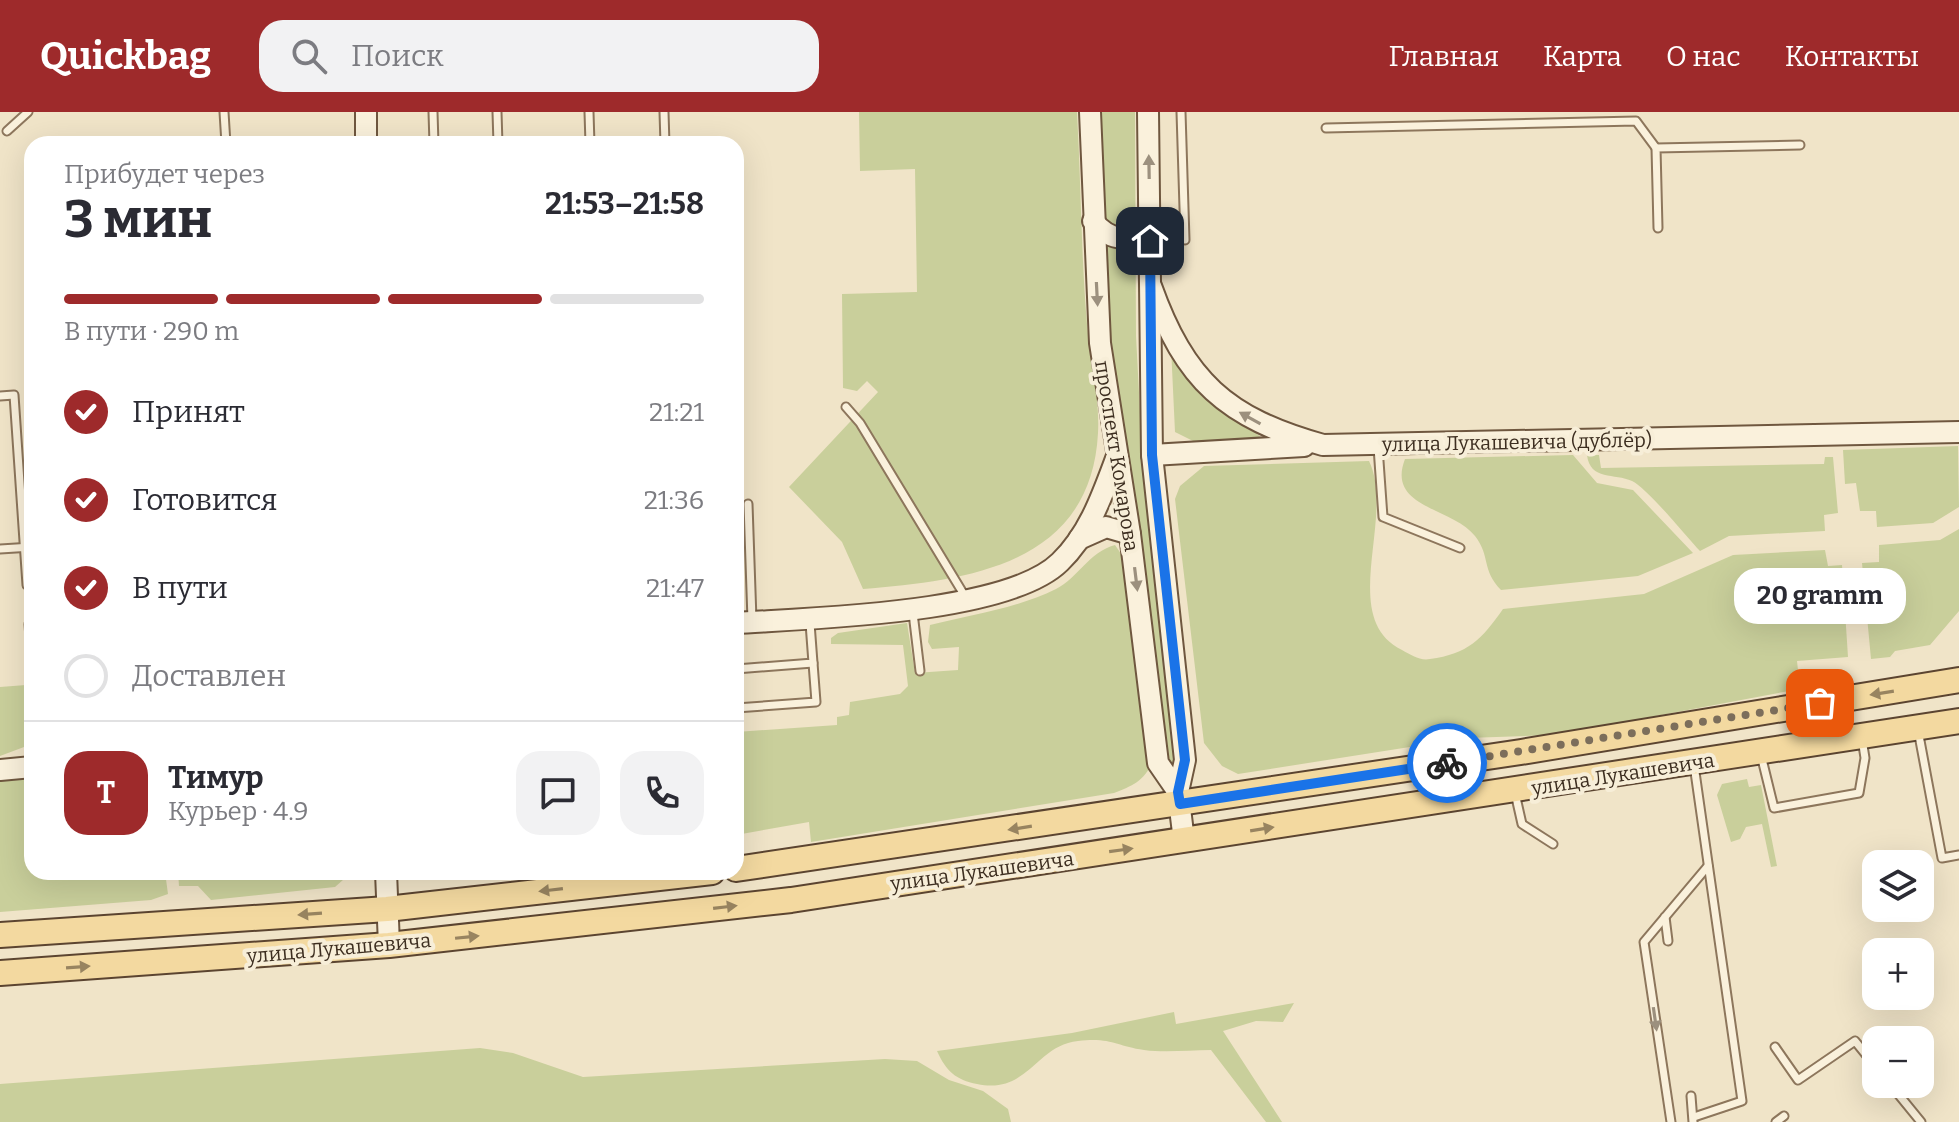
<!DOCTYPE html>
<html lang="ru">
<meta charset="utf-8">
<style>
:root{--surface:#fff;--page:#f2f2f3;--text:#2b2b33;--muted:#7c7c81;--line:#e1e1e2;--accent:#9e2a2b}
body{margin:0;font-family:Bitter,serif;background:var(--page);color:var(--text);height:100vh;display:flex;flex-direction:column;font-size:30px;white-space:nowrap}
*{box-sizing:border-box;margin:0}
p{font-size:26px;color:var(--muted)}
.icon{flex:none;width:44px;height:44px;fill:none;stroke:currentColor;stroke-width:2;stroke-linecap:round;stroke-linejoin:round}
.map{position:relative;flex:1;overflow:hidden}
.details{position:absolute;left:24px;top:24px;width:720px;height:744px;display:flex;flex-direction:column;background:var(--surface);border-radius:24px;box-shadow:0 8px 32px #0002}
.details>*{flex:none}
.buttons{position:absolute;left:1862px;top:738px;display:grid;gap:16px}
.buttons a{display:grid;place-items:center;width:72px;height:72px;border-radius:16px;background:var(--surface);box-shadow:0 8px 32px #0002;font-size:40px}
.pin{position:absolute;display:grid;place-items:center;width:68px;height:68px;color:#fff;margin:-34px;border-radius:16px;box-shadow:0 4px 12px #0006}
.courier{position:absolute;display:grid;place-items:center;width:80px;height:80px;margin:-40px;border:6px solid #1a73e8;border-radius:50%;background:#fff;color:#222;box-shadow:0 2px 10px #0007}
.bubble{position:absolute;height:56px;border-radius:24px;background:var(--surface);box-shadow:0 8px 32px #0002;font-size:26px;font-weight:700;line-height:56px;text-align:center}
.overview em{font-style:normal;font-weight:700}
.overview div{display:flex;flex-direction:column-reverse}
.overview{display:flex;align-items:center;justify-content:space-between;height:136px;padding:0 40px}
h1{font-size:52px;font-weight:700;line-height:60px}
.bar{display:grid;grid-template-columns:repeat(4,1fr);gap:12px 8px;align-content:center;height:96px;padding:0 40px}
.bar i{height:10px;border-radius:6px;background:var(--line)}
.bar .active{background:var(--accent)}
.bar p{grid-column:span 4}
.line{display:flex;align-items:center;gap:20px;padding:0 40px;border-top:2px solid var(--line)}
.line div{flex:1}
.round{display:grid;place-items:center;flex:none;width:84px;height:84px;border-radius:24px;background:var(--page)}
ol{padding:0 40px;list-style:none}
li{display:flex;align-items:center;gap:24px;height:88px}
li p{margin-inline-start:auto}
li .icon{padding:8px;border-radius:50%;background:var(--accent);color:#fff;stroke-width:4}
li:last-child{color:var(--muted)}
li i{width:44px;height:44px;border:4px solid var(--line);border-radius:50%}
header{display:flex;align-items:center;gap:48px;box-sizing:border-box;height:112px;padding:0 40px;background:var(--accent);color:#fff}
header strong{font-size:38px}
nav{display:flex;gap:44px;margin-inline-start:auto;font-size:28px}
.search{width:560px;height:72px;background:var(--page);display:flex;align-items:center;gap:20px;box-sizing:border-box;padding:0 28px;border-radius:24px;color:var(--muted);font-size:30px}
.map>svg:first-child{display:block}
</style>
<header>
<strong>Quickbag</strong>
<div class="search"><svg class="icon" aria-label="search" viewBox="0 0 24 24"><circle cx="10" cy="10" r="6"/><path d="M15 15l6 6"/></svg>Поиск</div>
<nav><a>Главная</a><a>Карта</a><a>О нас</a><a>Контакты</a></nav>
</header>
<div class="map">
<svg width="1959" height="1010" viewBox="0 0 1959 1010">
<rect width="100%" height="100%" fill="#f0e4c8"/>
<!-- green -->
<g fill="#c9cf9b">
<path d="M859 0H1077C1081 71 1081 142 1087 212 1090 248 1100 286 1098 321 1091 454 967 468 863 477L842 430 789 375 878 280 867 269 857 279 843 276 842 182 917 180 915 57 860 59Z"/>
<polygon points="1100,0 1135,0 1136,224 1143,356 1175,656 1170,652 1111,232"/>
<polygon points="1171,235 1224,302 1260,324 1256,330 1199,332 1175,320"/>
<polygon points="1958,334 1959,395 1933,411 1877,415 1876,399 1860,399 1856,371 1845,372 1843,338"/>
<path d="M1573 343 1597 371 1633 378 1693 441 1638 464 1501 478C1481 457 1491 445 1475 424 1452 395 1386 396 1405 347Z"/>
<path d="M1587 343H1599L1601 356 1824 352 1825 345H1833L1838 401 1824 403 1825 419 1729 424 1700 439C1686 424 1647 376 1632 369 1615 361 1590 369 1587 343Z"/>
<path d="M1369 349C1396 405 1337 506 1402 538 1411 543 1420 549 1430 547 1468 542 1482 527 1503 497L1644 482 1733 443 1825 438 1828 454 1842 453 1848 545 1797 549 1800 577 1554 623 1467 626 1238 662 1222 654 1204 631 1175 387 1180 374 1204 354Z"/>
<polygon points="1959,417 1959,499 1930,533 1895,539 1890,545 1871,547 1862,451 1879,450 1879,433 1940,428"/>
<path d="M1115 433 1128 452 1152 651C1144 669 1132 674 1114 681L811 730 809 710 736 723V620L837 613V605L849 603 850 590 900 582 908 574 903 533 831 532V526L838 521 907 511 915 561 958 558 959 535 932 537 928 530 930 513C971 503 1018 496 1056 477 1078 466 1089 440 1115 433Z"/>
<polygon points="26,573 28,617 24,635 0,644 0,575"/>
<polygon points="32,667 32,760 165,760 168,782 151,788 0,800 0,669"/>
<polygon points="1747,667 1749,675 1761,673 1777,754 1771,755 1762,712 1746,715 1740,727 1731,730 1717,683 1722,672"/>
<polygon points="178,760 352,760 335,775 211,788 198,774 179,774"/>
<path d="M1294 891 1283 910 1256 909 1223 919 1282 1010H1266L1211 938C1189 938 1166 941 1144 938 1116 934 1111 925 1078 929 1036 933 1028 983 977 972 956 968 946 959 937 939L1072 921 1174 900 1176 912Z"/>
<polygon points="480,936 513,941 583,965 885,947 917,949 949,968 983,979 1008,997 1011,1010 0,1010 0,972"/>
</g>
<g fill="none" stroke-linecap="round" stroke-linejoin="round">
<defs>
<g id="lane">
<polyline points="224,0 226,32"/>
<polyline points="433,0 434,32"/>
<polyline points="497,0 498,32"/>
<polyline points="589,0 590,32"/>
<polyline points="664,0 665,32"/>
<polyline points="1181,0 1185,128"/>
<polyline points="1326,16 1636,9 1656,36"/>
<polyline points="7,19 28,0"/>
<polyline points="1658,116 1656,36 1800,33"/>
<polyline points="0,284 14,283 27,473"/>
<polyline points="846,295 860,311 966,486"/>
<polyline points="1378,335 1383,405 1460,436"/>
<polyline points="748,392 752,508"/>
<polyline points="0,437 32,435"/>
<polyline points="913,501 920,559"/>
<polyline points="29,512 32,557"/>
<polyline points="736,557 813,551 810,511"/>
<polyline points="736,596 816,590 813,551"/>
<polyline points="1918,618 1942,746 1959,743"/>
<polyline points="1761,643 1774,696 1859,681 1865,646 1862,627"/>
<polyline points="1515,681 1522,712 1553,732"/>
<polyline points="1665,805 1668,829"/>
<polyline points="1775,935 1798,968 1855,929 1876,955"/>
<polyline points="1890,972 1921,1010"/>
<polyline points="1691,984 1693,1010"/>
<polyline points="1694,1005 1742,989 1694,653"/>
<polyline points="1671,1010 1644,830 1708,754"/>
<polyline points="1776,1010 1784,1004"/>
</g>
<g id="secondary">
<polyline points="366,0 366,32"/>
<polyline points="1090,0 1100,231 1130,422 1158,651 1178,680"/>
<polyline points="1148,0 1152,343 1185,648 1178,680 1184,729"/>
<path d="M1093 109C1111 131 1132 131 1150 110"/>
<path d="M1151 174C1185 269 1226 306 1323 333L1959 320"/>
<polyline points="1152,343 1304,334"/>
<polyline points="1079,427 1106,415 1130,422"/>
<path d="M736 511C812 506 1007 502 1060 450 1090 421 1103 381 1117 344"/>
<polyline points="0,658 32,655"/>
<polyline points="386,760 389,833"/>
</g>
<g id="primary">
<polyline points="736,757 1521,640 1959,568"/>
<polyline points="0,823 387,797 712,760"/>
<polyline points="0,861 389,833 791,788 1959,609"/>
</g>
</defs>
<!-- lane casing -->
<use href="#lane" stroke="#8d765c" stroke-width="11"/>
<!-- secondary casing -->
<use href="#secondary" stroke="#6f573f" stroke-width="24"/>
<!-- primary casing -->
<use href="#primary" stroke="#5b4430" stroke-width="28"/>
<!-- lane -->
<use href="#lane" stroke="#faf1dc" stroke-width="7"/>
<!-- secondary -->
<use href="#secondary" stroke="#faf1dc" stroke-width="20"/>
<!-- primary -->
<use href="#primary" stroke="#f3d9a0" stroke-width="24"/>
</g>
<!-- one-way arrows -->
<defs><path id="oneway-solid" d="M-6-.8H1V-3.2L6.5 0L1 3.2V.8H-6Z" transform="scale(2)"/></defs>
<g fill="#9c907e">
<use href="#oneway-solid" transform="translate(1149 55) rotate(-91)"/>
<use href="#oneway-solid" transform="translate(1097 182) rotate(87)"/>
<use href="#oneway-solid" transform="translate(1250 306) rotate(-151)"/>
<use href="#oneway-solid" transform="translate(1136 467) rotate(83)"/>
<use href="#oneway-solid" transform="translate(1655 907) rotate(82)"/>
</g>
<g fill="#988460">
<use href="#oneway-solid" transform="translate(1882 581) rotate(171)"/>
<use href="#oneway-solid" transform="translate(1020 716) rotate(171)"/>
<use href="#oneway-solid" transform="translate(1262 717) rotate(-9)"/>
<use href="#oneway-solid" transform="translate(1121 738) rotate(-8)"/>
<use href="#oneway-solid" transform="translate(551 778) rotate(173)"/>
<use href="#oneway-solid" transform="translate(725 795) rotate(-7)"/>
<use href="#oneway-solid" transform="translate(310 802) rotate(176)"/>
<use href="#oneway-solid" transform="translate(467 825) rotate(-6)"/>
<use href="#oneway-solid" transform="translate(78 855) rotate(-4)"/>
</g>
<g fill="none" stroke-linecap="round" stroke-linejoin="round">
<!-- done -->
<polyline stroke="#7c6e5b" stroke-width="8" stroke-dasharray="0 14.4" points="1447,651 1820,591"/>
<!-- route -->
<polyline stroke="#1a73e8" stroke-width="10" points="1150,129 1152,343 1185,648 1178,680 1180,692 1447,651"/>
</g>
<g text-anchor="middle" stroke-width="8" stroke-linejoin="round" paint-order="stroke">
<!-- street labels -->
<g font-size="20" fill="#3d2e20" stroke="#f7eed8">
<text transform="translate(1517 330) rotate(-1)" y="7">улица Лукашевича (дублёр)</text>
<text transform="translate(1117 344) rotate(81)" y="7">проспект Комарова</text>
<text transform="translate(1623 662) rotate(-9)" y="7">улица Лукашевича</text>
<text transform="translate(982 759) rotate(-8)" y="7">улица Лукашевича</text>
<text transform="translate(339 836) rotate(-5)" y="7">улица Лукашевича</text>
</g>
</g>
</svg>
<div class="buttons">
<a><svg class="icon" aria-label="layers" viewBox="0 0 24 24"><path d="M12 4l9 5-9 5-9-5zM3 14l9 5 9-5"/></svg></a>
<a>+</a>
<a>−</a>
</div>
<div class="pin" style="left:1820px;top:591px;background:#ea580c"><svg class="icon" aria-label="bag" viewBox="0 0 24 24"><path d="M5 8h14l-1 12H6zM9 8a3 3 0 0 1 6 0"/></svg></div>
<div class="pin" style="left:1150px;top:129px;background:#1f2937"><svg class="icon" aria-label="home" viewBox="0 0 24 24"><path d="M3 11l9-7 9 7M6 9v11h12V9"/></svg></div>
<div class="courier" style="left:1447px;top:651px"><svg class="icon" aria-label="bike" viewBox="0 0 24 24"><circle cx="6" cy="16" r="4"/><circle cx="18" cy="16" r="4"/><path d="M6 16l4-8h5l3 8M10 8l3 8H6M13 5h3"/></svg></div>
<div class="bubble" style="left:1734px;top:456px;width:172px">20 gramm</div>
<section class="details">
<div class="overview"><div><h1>3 мин</h1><p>Прибудет через</p></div><em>21:53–21:58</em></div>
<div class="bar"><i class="active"></i><i class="active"></i><i class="active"></i><i></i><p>В пути · 290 m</p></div>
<ol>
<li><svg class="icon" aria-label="check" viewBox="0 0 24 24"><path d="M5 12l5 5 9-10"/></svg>Принят<p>21:21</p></li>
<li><svg class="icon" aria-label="check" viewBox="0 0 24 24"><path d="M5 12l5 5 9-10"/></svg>Готовится<p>21:36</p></li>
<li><svg class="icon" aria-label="check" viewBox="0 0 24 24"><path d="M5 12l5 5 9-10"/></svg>В пути<p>21:47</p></li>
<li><i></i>Доставлен</li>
</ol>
<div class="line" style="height:144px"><b class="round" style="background:var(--accent);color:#fff">Т</b><div><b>Тимур</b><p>Курьер · 4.9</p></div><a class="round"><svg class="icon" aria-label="chat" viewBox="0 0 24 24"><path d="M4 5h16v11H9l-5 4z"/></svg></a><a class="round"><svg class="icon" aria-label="phone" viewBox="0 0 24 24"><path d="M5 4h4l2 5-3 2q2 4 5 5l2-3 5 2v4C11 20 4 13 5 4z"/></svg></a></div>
</section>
</div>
